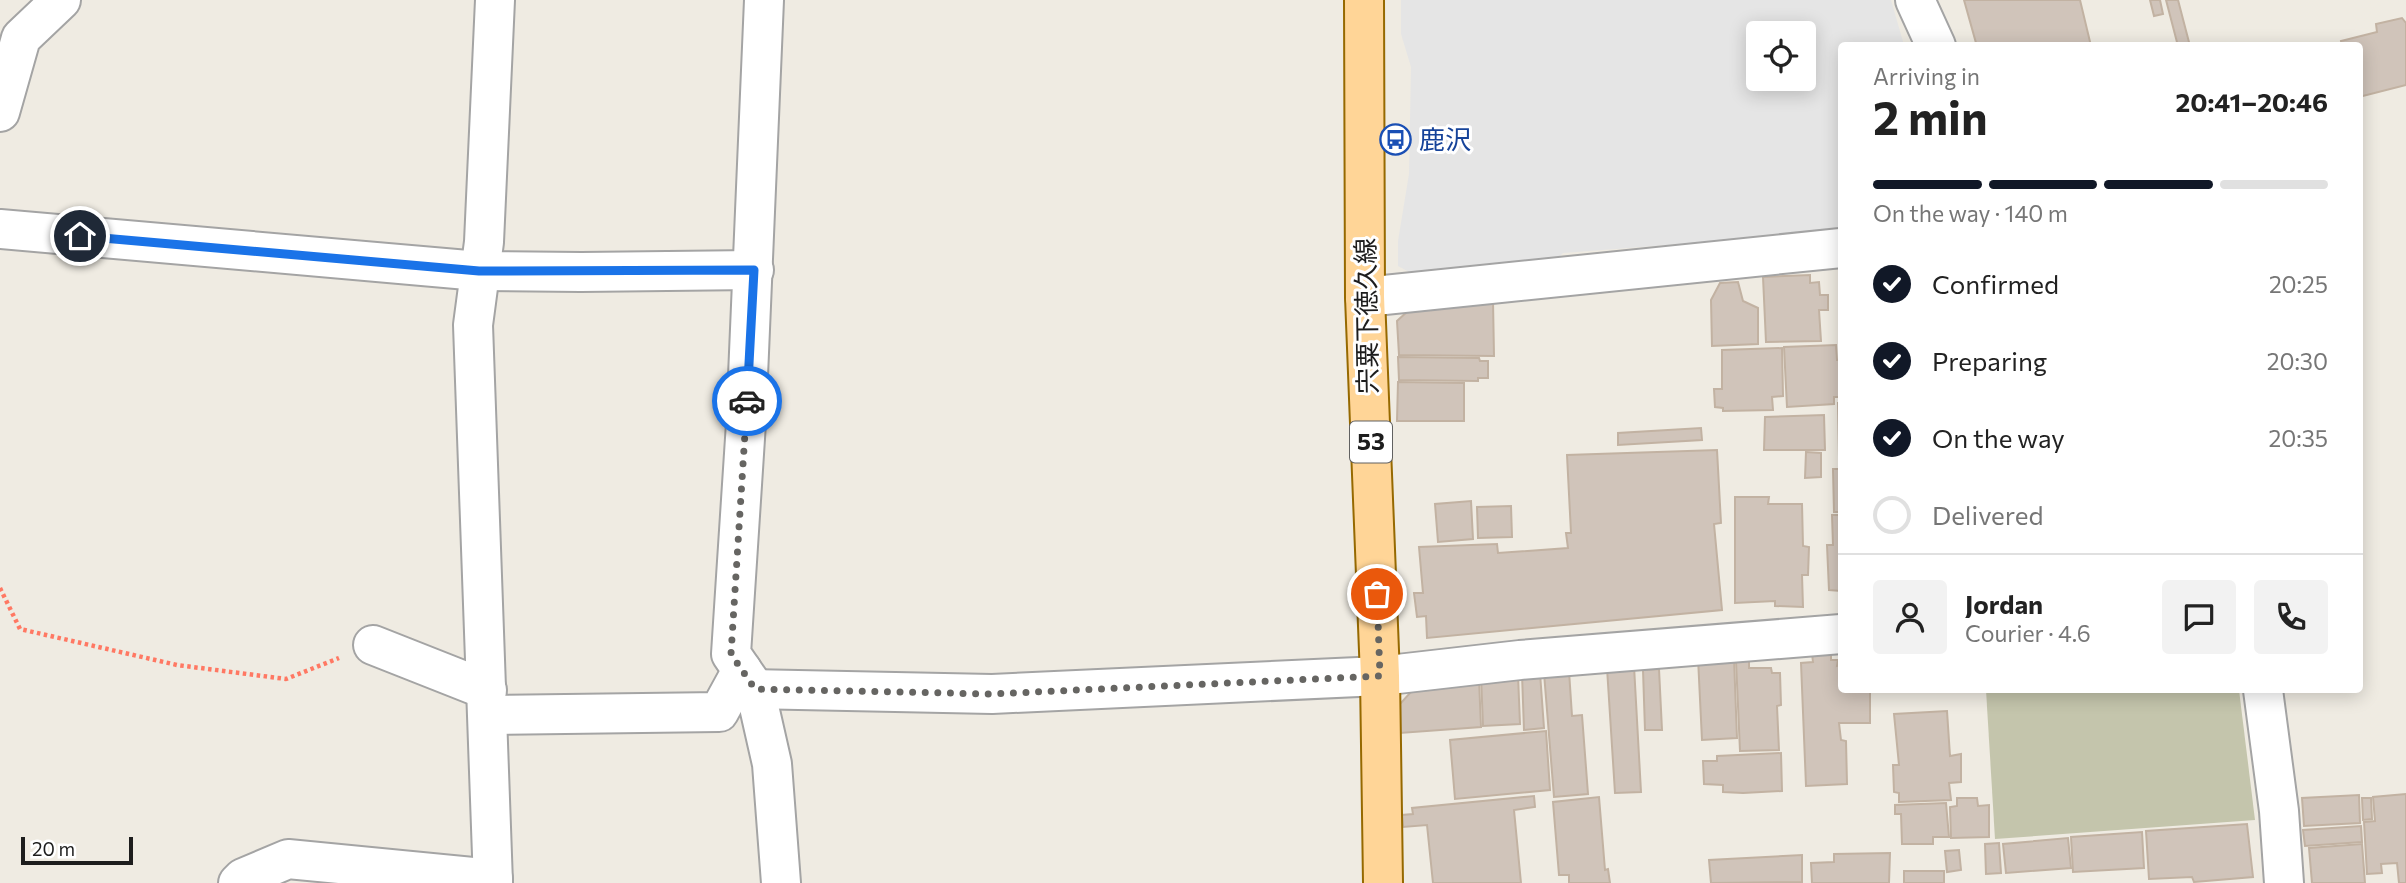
<!DOCTYPE html>
<meta charset="utf-8">
<style>
:root{--surface:#fff;--page:#f2f2f2;--text:#222;--muted:#767676;--line:#e0e0e0;--accent:#111827}
body{margin:0;font-family:Commissioner,"Noto Sans JP",sans-serif;background:var(--page);color:var(--text);height:100vh;display:flex;flex-direction:column;font-size:26px;white-space:nowrap}
*{box-sizing:border-box;margin:0}
p{font-size:23px;color:var(--muted)}
.icon{flex:none;width:38px;height:38px;fill:none;stroke:currentColor;stroke-width:2;stroke-linecap:round;stroke-linejoin:round}
.map{position:relative;flex:1;overflow:hidden}
.drawer{position:absolute;left:1838px;top:42px;width:525px;height:651px;display:flex;flex-direction:column;background:var(--surface);border-radius:7px;box-shadow:0 4px 18px #0003}
.drawer>*{flex:none}
.tools{position:absolute;left:1746px;top:21px;display:grid;gap:14px}
.tools a{display:grid;place-items:center;width:70px;height:70px;border-radius:7px;background:var(--surface);box-shadow:0 4px 18px #0003;font-size:35px}
.scale{position:absolute;left:21px;bottom:18px;width:112px;box-sizing:border-box;padding-left:7px;border:4px solid #1d1d1d;border-top:0;font-size:19px;line-height:24px;white-space:nowrap;color:#1d1d1d;-webkit-text-stroke:5px #fff;paint-order:stroke}
.pin{position:absolute;display:grid;place-items:center;width:60px;height:60px;color:#fff;margin:-30px;border:4px solid #fff;border-radius:50%;box-shadow:0 2px 7px #0007}
.courier{position:absolute;display:grid;place-items:center;width:70px;height:70px;margin:-35px;border:5px solid #1a73e8;border-radius:50%;background:#fff;color:#222;box-shadow:0 2px 9px #0007}
.overview em{font-style:normal;font-weight:700}
.overview div{display:flex;flex-direction:column-reverse}
.overview{display:flex;align-items:center;justify-content:space-between;height:119px;padding:0 35px}
h1{font-size:46px;font-weight:700;line-height:52px}
.bar{display:grid;grid-template-columns:repeat(4,1fr);gap:10px 7px;align-content:center;height:84px;padding:0 35px}
.bar i{height:9px;border-radius:5px;background:var(--line)}
.bar .active{background:var(--accent)}
.bar p{grid-column:span 4}
.line{display:flex;align-items:center;gap:18px;padding:0 35px;border-top:2px solid var(--line)}
.line div{flex:1}
.round{display:grid;place-items:center;flex:none;width:74px;height:74px;border-radius:7px;background:var(--page)}
ol{padding:0 35px;list-style:none}
li{display:flex;align-items:center;gap:21px;height:77px}
li p{margin-inline-start:auto}
li .icon{padding:7px;border-radius:50%;background:var(--accent);color:#fff;stroke-width:4}
li:last-child{color:var(--muted)}
li i{width:38px;height:38px;border:4px solid var(--line);border-radius:50%}
.map>svg:first-child{display:block}
</style>
<div class="map">
<svg width="2406" height="883" viewBox="0 0 2406 883">
<rect width="100%" height="100%" fill="#efebe2"/>
<!-- construction -->
<polygon fill="#c4c5ac" points="1986,690 2239,690 2255,820 1995,839"/>
<!-- parking -->
<path fill="#e5e5e5" fill-rule="evenodd" d="M1401 0H1891L1904 45 1841 46V232L1563 253 1553 263 1413 274 1398 266V241L1409 174 1411 67 1401 34ZM1759 33H1804V79H1759Z"/>
<!-- building -->
<g fill="#d0c4ba" stroke="#c2b2a2" stroke-width="2">
<polygon points="1964,0 2080,0 2091,46 1968,46 1976,43"/>
<polygon points="2150,0 2160,0 2163,14 2154,16"/>
<polygon points="2166,0 2178,0 2190,46 2178,46"/>
<polygon points="2402,18 2406,23 2406,85 2359,97 2359,46 2342,46 2341,41 2377,32 2376,24"/>
<polygon points="1810,275 1810,283 1819,282 1820,295 1828,295 1828,310 1819,310 1821,341 1766,342 1763,277"/>
<polygon points="1738,282 1743,301 1758,308 1758,344 1712,346 1711,300 1720,283"/>
<polygon points="1420,300 1493,301 1494,356 1399,355 1397,321"/>
<polygon points="1836,345 1837,360 1840,360 1841,397 1834,397 1834,404 1787,407 1784,347"/>
<polygon points="1782,348 1783,396 1772,397 1773,410 1723,411 1723,408 1715,407 1714,389 1722,389 1722,350"/>
<polygon points="1398,357 1479,358 1480,361 1488,361 1488,378 1478,378 1478,381 1399,380"/>
<polygon points="1398,382 1464,383 1464,421 1397,421"/>
<polygon points="1838,403 1841,403 1841,458 1839,458"/>
<polygon points="1824,415 1825,450 1764,450 1765,417"/>
<polygon points="1701,428 1702,440 1618,445 1618,433"/>
<polygon points="1717,450 1721,523 1714,524 1722,610 1427,638 1426,616 1417,617 1414,593 1423,593 1419,547 1497,544 1498,553 1568,548 1566,533 1571,533 1567,455"/>
<polygon points="1806,452 1821,453 1821,477 1805,478"/>
<polygon points="1833,469 1841,469 1841,512 1834,512"/>
<polygon points="1735,497 1769,497 1768,504 1802,504 1803,546 1809,547 1808,575 1802,575 1803,607 1775,606 1775,601 1735,603"/>
<polygon points="1471,501 1473,539 1438,542 1435,504"/>
<polygon points="1511,506 1512,537 1478,538 1477,507"/>
<polygon points="1832,515 1841,515 1841,591 1829,590 1827,545 1833,545"/>
<polygon points="1831,652 1831,660 1838,660 1837,666 1841,665 1841,690 1870,690 1870,723 1839,723 1841,740 1846,741 1847,784 1806,786 1801,663 1813,662 1812,654"/>
<polygon points="1698,658 1734,658 1737,738 1702,740"/>
<polygon points="1749,660 1749,668 1771,668 1772,673 1780,673 1781,705 1777,706 1779,750 1740,751 1736,661"/>
<polygon points="1634,666 1641,792 1615,793 1607,668"/>
<polygon points="1659,669 1662,730 1645,730 1643,670"/>
<polygon points="1569,671 1572,716 1582,715 1588,794 1554,797 1544,673"/>
<polygon points="1540,673 1544,728 1524,730 1522,674"/>
<polygon points="1518,675 1520,724 1483,726 1481,676"/>
<polygon points="1479,679 1481,727 1400,733 1399,705 1420,682"/>
<polygon points="1947,711 1950,756 1961,754 1961,782 1949,783 1951,800 1899,802 1899,793 1894,792 1893,765 1899,765 1894,714"/>
<polygon points="1546,731 1550,790 1455,799 1450,740"/>
<polygon points="1781,753 1782,791 1743,793 1723,792 1723,785 1704,784 1703,761 1717,761 1717,756"/>
<polygon points="2406,794 2406,883 2399,883 2397,863 2381,864 2382,873 2367,874 2364,822 2375,821 2373,797"/>
<polygon points="2359,795 2360,823 2304,826 2302,798"/>
<polygon points="1534,796 1535,807 1514,810 1521,883 1433,883 1427,825 1403,827 1402,815 1413,814 1412,808"/>
<polygon points="1599,797 1605,870 1608,869 1610,883 1569,883 1569,875 1559,875 1553,802"/>
<polygon points="1957,798 1977,798 1978,806 1989,805 1989,837 1951,838 1950,807 1957,806"/>
<polygon points="2362,798 2371,798 2372,819 2363,820"/>
<polygon points="1946,803 1949,837 1933,837 1933,844 1902,844 1901,814 1895,814 1895,805"/>
<polygon points="2247,824 2253,877 2194,882 2192,877 2149,879 2146,831"/>
<polygon points="2361,826 2362,842 2305,846 2303,830"/>
<polygon points="2142,832 2144,868 2073,872 2071,837"/>
<polygon points="2068,838 2071,868 2006,873 2003,844"/>
<polygon points="1999,843 2001,873 1986,874 1985,844"/>
<polygon points="2362,844 2365,883 2312,883 2309,848"/>
<polygon points="1959,850 1961,870 1947,872 1945,851"/>
<polygon points="1890,853 1889,883 1812,883 1811,863 1834,862 1834,854"/>
<polygon points="1802,855 1802,882 1711,883 1709,860"/>
<rect x="1904" y="871" width="40" height="12"/>
</g>
<g fill="none" stroke-linecap="round" stroke-linejoin="round">
<defs>
<g id="minor">
<polyline points="764,0 746,423 731,654 755,689 772,764 781,883"/>
<polyline points="1915,0 1936,46"/>
<polyline points="0,112 21,38 61,0"/>
<polyline points="0,229 479,271 581,272 754,270"/>
<polyline points="1365,297 1841,248"/>
<polyline points="373,645 487,690"/>
<polyline points="755,689 992,694 1380,676 1520,660 1841,634"/>
<polyline points="2263,690 2279,811 2284,883"/>
<polyline points="488,715 719,712 742,670"/>
<polyline points="238,883 243,878 288,859 493,879"/>
<polyline points="493,883 473,325 484,242 495,0"/>
</g>
<polyline id="major" points="1364,0 1365,297 1380,676 1383,883"/>
</defs>
<!-- minor casing -->
<use href="#minor" stroke="#a4a4a4" stroke-width="42"/>
<!-- major casing -->
<use href="#major" stroke="#966900" stroke-width="42"/>
<!-- path -->
<polyline stroke="#ff7863" stroke-width="4.5" stroke-dasharray="3.5 3.5" stroke-linecap="butt" points="0,588 20,629 177,665 286,679 339,658"/>
<!-- minor -->
<use href="#minor" stroke="#fff" stroke-width="38"/>
<!-- major -->
<use href="#major" stroke="#ffd597" stroke-width="38"/>
</g>
<g fill="none" stroke-linecap="round" stroke-linejoin="round">
<!-- done -->
<polyline stroke="#666562" stroke-width="7" stroke-dasharray="0 12.6" points="747,401 731,654 755,689 992,694 1380,676 1377,594"/>
<!-- route -->
<polyline stroke="#1a73e8" stroke-width="9" points="80,236 479,271 754,270 747,401"/>
</g>
<!-- icons -->
<defs>
<symbol id="bus-ring" viewBox="-11 -11 22 22"><circle r="9.5" fill="#fff" stroke="#1a4fb4" stroke-width="1.5"/><path d="M-5-6H5V4H4V6H2V4H-2V6H-4V4H-5ZM-3.5-4V0h7V-4ZM-3.5 1.2v1.5H-2V1.2ZM2 1.2v1.5H3.5V1.2Z" fill="#1a4fb4"/></symbol>
</defs>
<g fill-rule="evenodd">
<use href="#bus-ring" x="1378" y="122" width="35" height="35"/>
</g>
<g text-anchor="middle" stroke-width="6" stroke-linejoin="round" paint-order="stroke">
<!-- shield labels -->
<rect fill="#fff" stroke="#616161" stroke-width="2" x="1350" y="421.5" width="42" height="41" rx="5"/>
<g font-size="24" font-weight="bold" fill="#1d1d1d">
<text x="1371" y="450">53</text>
</g>
<!-- transit labels -->
<g font-size="26" fill="#164399" stroke="#fff" text-anchor="start">
<text x="1419" y="149">鹿沢</text>
</g>
<!-- street labels -->
<g font-size="26" fill="#1d1d1d" stroke="#fff">
<text transform="translate(1367 316) rotate(-91)" y="9">宍粟下徳久線</text>
</g>
</g>
</svg>
<div class="tools">
<a><svg class="icon" aria-label="locate" viewBox="0 0 24 24"><circle cx="12" cy="12" r="6"/><path d="M12 2v4M12 18v4M2 12h4M18 12h4"/></svg></a>
</div>
<div class="scale">20 m</div>
<div class="pin" style="left:1377px;top:594px;background:#ea580c"><svg class="icon" aria-label="bag" viewBox="0 0 24 24"><path d="M5 8h14l-1 12H6zM9 8a3 3 0 0 1 6 0"/></svg></div>
<div class="pin" style="left:80px;top:236px;background:#1f2937"><svg class="icon" aria-label="home" viewBox="0 0 24 24"><path d="M3 11l9-7 9 7M6 9v11h12V9"/></svg></div>
<div class="courier" style="left:747px;top:401px"><svg class="icon" aria-label="car" viewBox="0 0 24 24"><path d="M5 17H2v-5l4-1 3-4h7l3 4 3 1v5h-3M9 17h6M6 11h13"/><circle cx="7" cy="17" r="2"/><circle cx="17" cy="17" r="2"/></svg></div>
<section class="drawer">
<div class="overview"><div><h1>2 min</h1><p>Arriving in</p></div><em>20:41–20:46</em></div>
<div class="bar"><i class="active"></i><i class="active"></i><i class="active"></i><i></i><p>On the way · 140 m</p></div>
<ol>
<li><svg class="icon" aria-label="check" viewBox="0 0 24 24"><path d="M5 12l5 5 9-10"/></svg>Confirmed<p>20:25</p></li>
<li><svg class="icon" aria-label="check" viewBox="0 0 24 24"><path d="M5 12l5 5 9-10"/></svg>Preparing<p>20:30</p></li>
<li><svg class="icon" aria-label="check" viewBox="0 0 24 24"><path d="M5 12l5 5 9-10"/></svg>On the way<p>20:35</p></li>
<li><i></i>Delivered</li>
</ol>
<div class="line" style="height:126px"><a class="round"><svg class="icon" aria-label="person" viewBox="0 0 24 24"><circle cx="12" cy="8" r="4"/><path d="M4 21q1-7 8-7t8 7"/></svg></a><div><b>Jordan</b><p>Courier · 4.6</p></div><a class="round"><svg class="icon" aria-label="chat" viewBox="0 0 24 24"><path d="M4 5h16v11H9l-5 4z"/></svg></a><a class="round"><svg class="icon" aria-label="phone" viewBox="0 0 24 24"><path d="M5 4h4l2 5-3 2q2 4 5 5l2-3 5 2v4C11 20 4 13 5 4z"/></svg></a></div>
</section>
</div>
